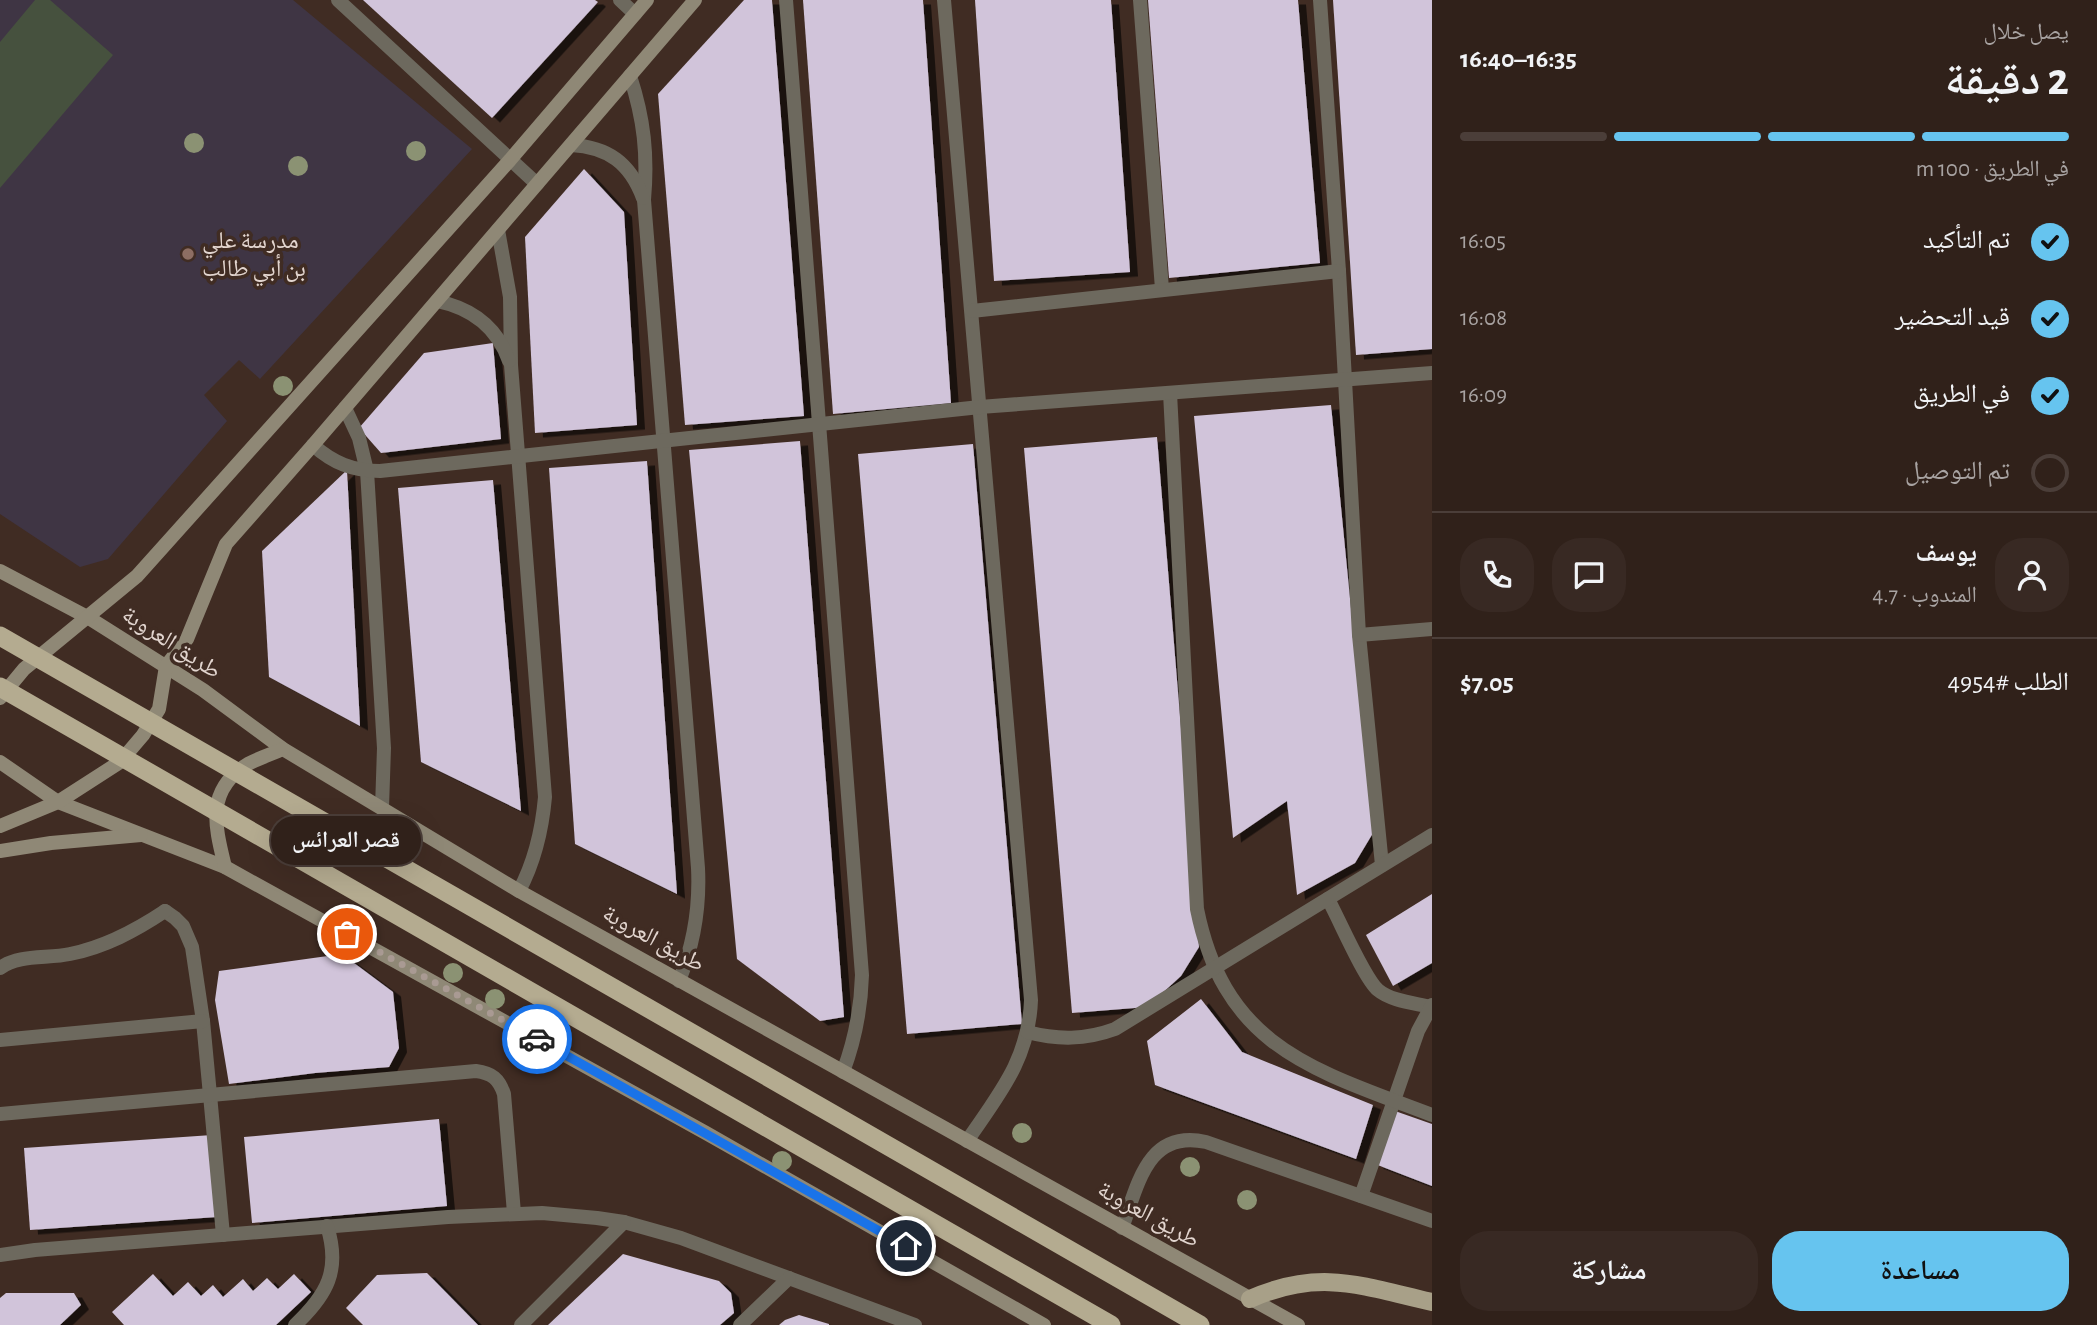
<!DOCTYPE html>
<html lang="ar">
<meta charset="utf-8">
<style>
:root{--surface:#30211a;--page:#382923;--text:#f1f3f6;--muted:#a8a3a2;--line:#4b3e39;--accent:#66c4ef}
body{margin:0;font-family:"Alegreya Sans","Noto Naskh Arabic",sans-serif;background:var(--page);color:var(--text);direction:rtl;height:100vh;display:flex;flex-direction:column;font-size:26px;white-space:nowrap}
*{box-sizing:border-box;margin:0}
p{font-size:23px;color:var(--muted)}
.icon{flex:none;width:38px;height:38px;fill:none;stroke:currentColor;stroke-width:2;stroke-linecap:round;stroke-linejoin:round}
.map{position:relative;flex:1;overflow:hidden;direction:ltr}
.sheet{display:flex;flex-direction:column;background:var(--surface);width:665px}
.sheet>*{flex:none}
.pin{position:absolute;display:grid;place-items:center;width:60px;height:60px;color:#fff;margin:-30px;border:4px solid #fff;border-radius:50%;box-shadow:0 2px 7px #0007}
.courier{position:absolute;display:grid;place-items:center;width:70px;height:70px;margin:-35px;border:5px solid #1a73e8;border-radius:50%;background:#fff;color:#222;box-shadow:0 2px 9px #0007}
.bubble{position:absolute;height:49px;border-radius:24px;background:var(--surface);box-shadow:0 7px 28px #0002,0 0 0 2px var(--line);font-size:23px;font-weight:600;line-height:49px;text-align:center;direction:rtl}
.overview em{font-style:normal;font-weight:600}
.overview div{display:flex;flex-direction:column-reverse}
.overview{display:flex;align-items:center;justify-content:space-between;height:119px;padding:0 28px}
h1{font-size:46px;font-weight:600;line-height:52px}
.bar{display:grid;grid-template-columns:repeat(4,1fr);gap:10px 7px;align-content:center;height:84px;padding:0 28px}
.bar i{height:9px;border-radius:5px;background:var(--line)}
.bar .selected{background:var(--accent)}
.bar p{grid-column:span 4}
.line{display:flex;align-items:center;gap:18px;padding:0 28px;border-top:2px solid var(--line)}
.line div{flex:1}
.round{display:grid;place-items:center;flex:none;width:74px;height:74px;border-radius:28px;background:var(--page)}
ol{padding:0 28px;list-style:none}
li{display:flex;align-items:center;gap:21px;height:77px}
li p{margin-inline-start:auto}
li .icon{padding:7px;border-radius:50%;background:var(--accent);color:#111;stroke-width:4}
li:last-child{color:var(--muted)}
li i{width:38px;height:38px;border:4px solid var(--line);border-radius:50%}
.action{display:flex;gap:14px;margin-top:auto;padding:14px 28px}
.action a{flex:1;height:80px;border-radius:28px;background:var(--accent);color:#111;font-size:28px;font-weight:600;line-height:80px;text-align:center}
.action a+a{background:var(--page);color:var(--text)}
main{display:flex;flex:1;min-height:0}
.map>svg:first-child{display:block}
</style>
<main>
<section class="sheet">
<div class="overview"><div><h1>2 دقيقة</h1><p>يصل خلال</p></div><em>16:35–16:40</em></div>
<div class="bar"><i class="selected"></i><i class="selected"></i><i class="selected"></i><i></i><p>في الطريق · 100 m</p></div>
<ol>
<li><svg class="icon" aria-label="check" viewBox="0 0 24 24"><path d="M5 12l5 5 9-10"/></svg>تم التأكيد<p>16:05</p></li>
<li><svg class="icon" aria-label="check" viewBox="0 0 24 24"><path d="M5 12l5 5 9-10"/></svg>قيد التحضير<p>16:08</p></li>
<li><svg class="icon" aria-label="check" viewBox="0 0 24 24"><path d="M5 12l5 5 9-10"/></svg>في الطريق<p>16:09</p></li>
<li><i></i>تم التوصيل</li>
</ol>
<div class="line" style="height:126px"><a class="round"><svg class="icon" aria-label="person" viewBox="0 0 24 24"><circle cx="12" cy="8" r="4"/><path d="M4 21q1-7 8-7t8 7"/></svg></a><div><b>يوسف</b><p>المندوب · 4.7</p></div><a class="round"><svg class="icon" aria-label="chat" viewBox="0 0 24 24"><path d="M4 5h16v11H9l-5 4z"/></svg></a><a class="round"><svg class="icon" aria-label="phone" viewBox="0 0 24 24"><path d="M5 4h4l2 5-3 2q2 4 5 5l2-3 5 2v4C11 20 4 13 5 4z"/></svg></a></div>
<div class="line" style="height:91px"><div>الطلب #4954</div><b>$7.05</b></div>
<div class="action"><a>مساعدة</a><a>مشاركة</a></div>
</section>
<div class="map">
<svg width="1432" height="1325" viewBox="0 0 1432 1325">
<defs>
<filter id="shadow"><feDropShadow dx="8" dy="4.5" stdDeviation="0" flood-color="#0009"/></filter>
</defs>
<rect width="100%" height="100%" fill="#402c23"/>
<!-- education -->
<polygon fill="#3f3544" points="0,0 293,0 472,149 260,379 239,360 204,395 227,421 108,559 80,567 0,514"/>
<!-- green -->
<polygon fill="#46513e" points="35,0 50,0 113,55 0,188 0,42"/>
<!-- building -->
<g fill="#d1c4da" filter="url(#shadow)">
<polygon points="363,0 595,0 598,2 492,118"/>
<polygon points="744,0 772,0 804,416 685,425 658,94"/>
<polygon points="803,0 923,0 951,403 833,414"/>
<polygon points="975,0 1111,0 1130,272 994,281"/>
<polygon points="1148,0 1298,0 1320,263 1169,278"/>
<polygon points="1333,0 1432,0 1432,349 1356,355"/>
<polygon points="584,169 624,212 637,425 535,433 525,237"/>
<polygon points="493,343 501,439 381,453 359,428 424,353"/>
<polygon points="1331,405 1373,833 1355,863 1297,895 1287,801 1233,838 1194,416"/>
<polygon points="1157,437 1199,947 1181,976 1147,1007 1072,1013 1024,448"/>
<polygon points="800,441 844,1017 820,1021 737,959 689,450"/>
<polygon points="973,444 1022,1024 907,1034 858,454"/>
<polygon points="647,461 677,894 575,844 549,468"/>
<polygon points="347,470 360,726 269,677 262,551"/>
<polygon points="493,480 521,811 421,762 398,488"/>
<polygon points="1432,894 1432,963 1393,986 1366,935"/>
<polygon points="342,954 393,992 399,1048 389,1067 315,1073 229,1084 215,1000 219,971"/>
<polygon points="1201,999 1242,1052 1373,1105 1356,1159 1155,1085 1147,1041"/>
<polygon points="1395,1111 1432,1124 1432,1186 1375,1164"/>
<polygon points="439,1119 447,1206 252,1223 244,1137"/>
<polygon points="212,1135 217,1217 30,1230 24,1148"/>
<polygon points="623,1254 719,1281 731,1293 734,1313 720,1325 548,1325"/>
<polygon points="427,1273 478,1325 363,1325 346,1308 377,1275"/>
<polygon points="153,1274 173,1296 188,1282 201,1296 213,1285 223,1297 243,1279 253,1291 267,1278 278,1289 294,1274 311,1292 276,1325 124,1325 112,1312"/>
<polygon points="6,1293 74,1293 81,1305 60,1325 0,1325 0,1298"/>
<polygon points="799,1315 829,1324 829,1325 779,1325 785,1320"/>
</g>
<g fill="none" stroke-linecap="round" stroke-linejoin="round">
<!-- service -->
<g stroke="#6d695e" stroke-width="14">
<path d="M1328 899C1339 919 1364 978 1378 990 1391 1001 1415 1003 1431 1007"/>
<polyline points="165,911 175,918 183,926 192,947 203,1021 210,1095"/>
<polyline points="0,1040 203,1021"/>
<polyline points="1361,1196 1418,1031 1432,1005"/>
<path d="M1122 1228C1138 1185 1147 1129 1206 1142L1432 1221"/>
</g>
<!-- minor -->
<g stroke="#6d695e" stroke-width="14">
<polyline points="338,0 537,184"/>
<polyline points="620,0 635,14"/>
<path d="M786 0 862 975C861 1009 855 1040 843 1072"/>
<path d="M944 0 1031 1000C1029 1059 999 1094 967 1141"/>
<polyline points="1140,0 1162,289"/>
<polyline points="1320,0 1339,271 1359,635 1382,865"/>
<path d="M630 76C644 119 648 155 644 200L698 868C700 908 694 944 679 981"/>
<path d="M571 145C608 147 630 163 643 198"/>
<path d="M498 230 510 297 511 365 545 797C542 831 535 861 519 891"/>
<path d="M437 301C471 308 497 327 509 361"/>
<polyline points="972,311 1339,271"/>
<path d="M1170 393 1197 909C1225 1048 1314 1070 1432 1115"/>
<polyline points="345,408 359,438 367,471 384,748 382,808"/>
<path d="M313 445C333 463 353 471 380 471L980 407 1432 373"/>
<polyline points="1359,635 1432,629"/>
<path d="M0 968C19 954 47 959 70 954 105 947 135 931 165 911"/>
<path d="M1027 1032C1058 1040 1085 1040 1115 1029L1432 835"/>
<polyline points="210,1095 223,1235"/>
<path d="M0 1114 476 1071C492 1073 499 1079 504 1094L514 1213"/>
<polyline points="0,1255 35,1250 448,1217 542,1213 597,1218 624,1222 681,1238 915,1325"/>
<path d="M295 1325C327 1295 341 1270 327 1226"/>
<polyline points="521,1325 624,1222"/>
<polyline points="740,1325 789,1278"/>
</g>
<!-- secondary -->
<g stroke="#8f8876" stroke-width="14">
<polyline points="0,571 89,618 203,690 283,749 519,891 1298,1325"/>
<polyline points="0,698 24,669 137,576 510,160 647,0"/>
<polyline points="0,762 58,802 225,867 706,1133 1044,1325"/>
<polyline points="0,826 58,802 120,762 143,735 159,709 166,666 187,639 226,544 313,445 695,0"/>
<polyline points="0,851 51,843 141,835"/>
<path d="M225 867C215 826 205 790 248 764 259 758 272 754 283 749"/>
</g>
<!-- primary -->
<path stroke="#a8a088" stroke-width="18" d="M1250 1299C1320 1268 1362 1286 1432 1302"/>
<!-- trunk -->
<g stroke="#b4ab90" stroke-width="19">
<polyline points="0,636 1200,1325"/>
<polyline points="0,687 1111,1325"/>
</g>
</g>
<!-- trees -->
<g fill="#8b9273">
<circle cx="194" cy="143" r="10"/>
<circle cx="416" cy="151" r="10"/>
<circle cx="298" cy="166" r="10"/>
<circle cx="283" cy="386" r="10"/>
<circle cx="453" cy="973" r="10"/>
<circle cx="495" cy="999" r="10"/>
<circle cx="1022" cy="1133" r="10"/>
<circle cx="782" cy="1161" r="10"/>
<circle cx="1190" cy="1167" r="10"/>
<circle cx="1247" cy="1200" r="10"/>
</g>
<g fill="none" stroke-linecap="round" stroke-linejoin="round">
<!-- done -->
<polyline stroke="#a99a93" stroke-width="7" stroke-dasharray="0 12.6" points="347,934 537,1039"/>
<!-- route -->
<polyline stroke="#1a73e8" stroke-width="9" points="537,1039 906,1246"/>
</g>
<!-- markers -->
<circle fill="#8d6e63" stroke="#402c23" stroke-width="2.5" cx="188" cy="254" r="7"/>
<g text-anchor="middle" stroke-width="7" stroke-linejoin="round" paint-order="stroke">
<!-- poi labels -->
<g font-size="24" fill="#e2d5cf" stroke="#402c23" text-anchor="start">
<text x="202" y="248">مدرسة علي<tspan x="202" dy="28">بن أبي طالب</tspan></text>
</g>
<!-- street labels -->
<g font-size="24" fill="#e2d5cf" stroke="#402c23">
<text transform="translate(172 642) rotate(33)" y="8">طريق العروبة</text>
<text transform="translate(654 938) rotate(29)" y="8">طريق العروبة</text>
<text transform="translate(1149 1214) rotate(29)" y="8">طريق العروبة</text>
</g>
</g>
</svg>
<div class="pin" style="left:347px;top:934px;background:#ea580c"><svg class="icon" aria-label="bag" viewBox="0 0 24 24"><path d="M5 8h14l-1 12H6zM9 8a3 3 0 0 1 6 0"/></svg></div>
<div class="pin" style="left:906px;top:1246px;background:#1f2937"><svg class="icon" aria-label="home" viewBox="0 0 24 24"><path d="M3 11l9-7 9 7M6 9v11h12V9"/></svg></div>
<div class="courier" style="left:537px;top:1039px"><svg class="icon" aria-label="car" viewBox="0 0 24 24"><path d="M5 17H2v-5l4-1 3-4h7l3 4 3 1v5h-3M9 17h6M6 11h13"/><circle cx="7" cy="17" r="2"/><circle cx="17" cy="17" r="2"/></svg></div>
<div class="bubble" style="left:271px;top:816px;width:150px">قصر العرائس</div>
</div>
</main>
